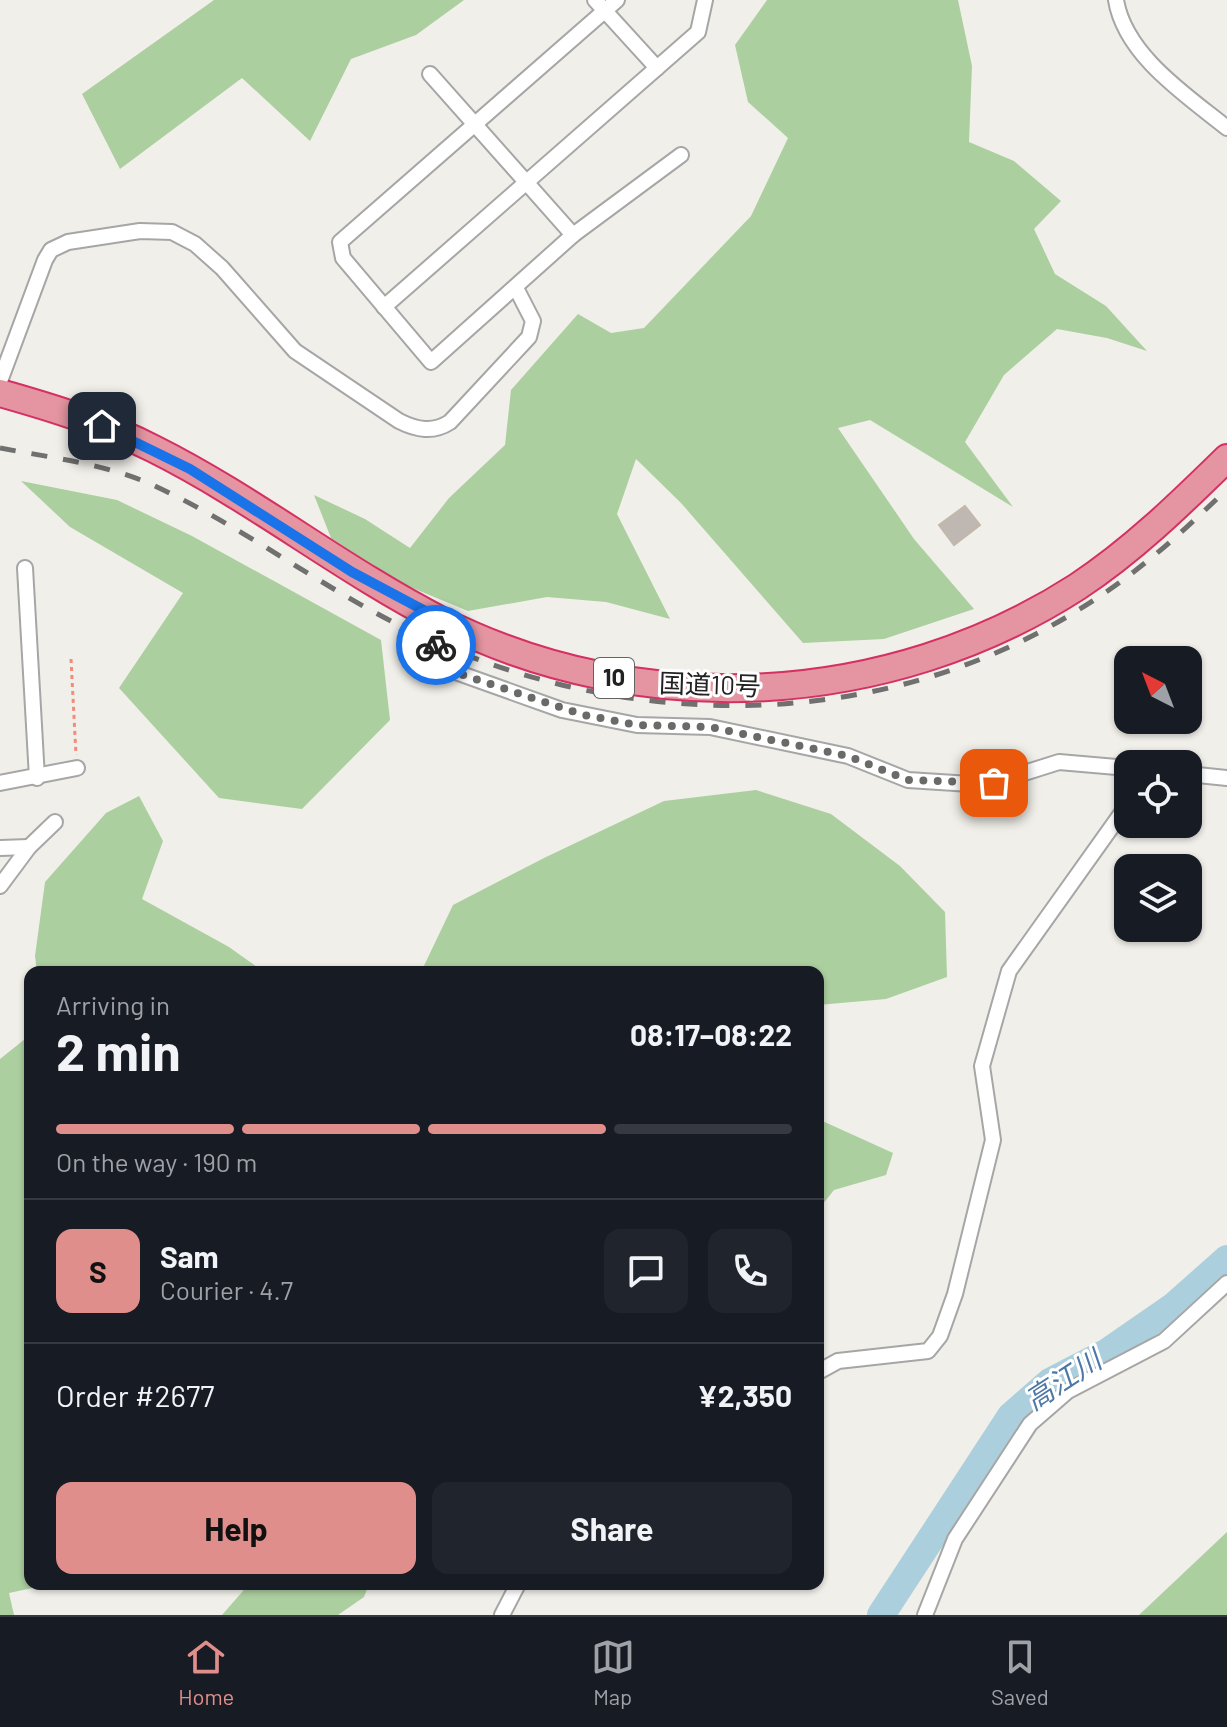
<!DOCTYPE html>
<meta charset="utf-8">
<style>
:root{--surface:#171b24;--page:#20242c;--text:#f1f3f6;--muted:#9ea1a6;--line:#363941;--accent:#e08e8b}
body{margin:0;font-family:Barlow,"Noto Sans JP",sans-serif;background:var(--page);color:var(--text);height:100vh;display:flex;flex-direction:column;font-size:30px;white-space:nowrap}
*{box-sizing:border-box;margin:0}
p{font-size:26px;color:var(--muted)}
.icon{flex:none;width:44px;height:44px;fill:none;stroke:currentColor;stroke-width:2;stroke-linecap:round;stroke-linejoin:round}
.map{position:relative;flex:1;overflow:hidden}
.panel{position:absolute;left:24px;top:966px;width:800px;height:624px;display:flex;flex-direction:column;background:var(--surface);border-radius:16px;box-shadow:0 2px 6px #0004}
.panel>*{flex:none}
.needle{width:52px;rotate:318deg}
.buttons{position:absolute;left:1114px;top:646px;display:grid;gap:16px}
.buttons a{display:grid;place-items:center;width:88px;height:88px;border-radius:16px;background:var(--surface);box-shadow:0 2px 6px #0004;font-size:40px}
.pin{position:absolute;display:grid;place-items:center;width:68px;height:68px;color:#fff;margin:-34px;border-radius:16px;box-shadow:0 4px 12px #0006}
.courier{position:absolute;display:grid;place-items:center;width:80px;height:80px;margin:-40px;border:6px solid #1a73e8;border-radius:50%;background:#fff;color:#222;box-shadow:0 2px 10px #0007}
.headline em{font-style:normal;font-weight:700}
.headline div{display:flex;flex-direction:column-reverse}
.headline{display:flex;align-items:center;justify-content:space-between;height:136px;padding:0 32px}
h1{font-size:52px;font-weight:700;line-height:60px}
.bar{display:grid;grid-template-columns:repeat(4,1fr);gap:12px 8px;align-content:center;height:96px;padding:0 32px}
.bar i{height:10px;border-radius:6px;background:var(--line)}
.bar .current{background:var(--accent)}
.bar p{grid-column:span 4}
.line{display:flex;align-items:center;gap:20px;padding:0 32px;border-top:2px solid var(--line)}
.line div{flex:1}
.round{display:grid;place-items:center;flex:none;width:84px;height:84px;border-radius:16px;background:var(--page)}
.primary-button{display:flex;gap:16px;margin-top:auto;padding:16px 32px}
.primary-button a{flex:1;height:92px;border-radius:16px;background:var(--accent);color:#111;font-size:32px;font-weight:700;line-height:92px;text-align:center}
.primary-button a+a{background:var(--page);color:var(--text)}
.menu{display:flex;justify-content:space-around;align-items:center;height:112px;border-top:2px solid var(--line);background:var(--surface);font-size:22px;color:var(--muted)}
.menu a{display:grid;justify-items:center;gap:4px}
.menu .current{color:var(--accent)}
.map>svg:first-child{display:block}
</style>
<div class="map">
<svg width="1227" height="1615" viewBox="0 0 1227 1615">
<rect width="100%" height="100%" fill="#f1efe9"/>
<!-- forest -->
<g fill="#accfa0">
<polygon points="214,0 464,0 416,35 351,59 310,141 242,78 120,169 82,94"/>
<polygon points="767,0 958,0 972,66 969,142 1014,161 1061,201 1034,229 1055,274 1106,306 1147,351 1107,338 1057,329 1004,375 965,442 1013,507 870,420 838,428 914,539 974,609 884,639 803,643 681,503 636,459 617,514 670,619 606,602 547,597 468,611 398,582 331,538 314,495 365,519 410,548 449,498 505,445 511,390 578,314 611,333 644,328 751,216 788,138 748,102 735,45"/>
<polygon points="21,481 117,500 192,536 381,640 390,720 302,809 219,798 119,688 183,593 70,527"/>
<polygon points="756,790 831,814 900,866 945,912 947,977 886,999 818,1005 818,972 421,972 453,905 546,857 664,801"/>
<polygon points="139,796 163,841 142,899 229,947 264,972 37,972 35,956 45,882 106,813"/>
<polygon points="30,1035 30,1584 51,1584 9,1593 14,1615 0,1615 0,1059"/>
<polygon points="818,1119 893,1153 886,1175 834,1190 818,1210"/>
<polygon points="1227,1532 1227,1615 1139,1615"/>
<polygon points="249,1584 369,1584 364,1597 338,1615 222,1615"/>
</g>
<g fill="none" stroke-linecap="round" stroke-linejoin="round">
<!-- river -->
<polyline stroke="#accfdd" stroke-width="28" points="881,1615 1011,1416 1050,1382 1106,1353 1174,1306 1227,1259"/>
</g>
<!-- building -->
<polygon fill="#bfb8b2" stroke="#c3b7ac" stroke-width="2" points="965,506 980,525 954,545 939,525"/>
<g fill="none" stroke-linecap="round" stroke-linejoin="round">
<defs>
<g id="street">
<polyline points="595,0 657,68"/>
<polyline points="617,0 340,242 343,258 431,362 573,235 681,155"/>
<path d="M1116 0C1125 55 1186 95 1227 128"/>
<polyline points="430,74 573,235"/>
<polyline points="384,307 698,32 705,0"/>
<path d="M0 381 45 260 51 250 68 242 140 231 172 232 195 244 222 268 295 351 399 421C417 430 433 433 450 422L529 337 533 321 516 288"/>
<polyline points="25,568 37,778"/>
<polyline points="444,621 436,647 450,670 562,710 637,725 710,727 848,756 908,780 986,785 1059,762 1128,768"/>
<polyline points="1188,774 1227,778"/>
<polyline points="0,783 77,768"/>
<polyline points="0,848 29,847"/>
<polyline points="0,886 29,847 55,822"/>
<polyline points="818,1372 838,1361 928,1351 940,1336 955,1294 993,1140 982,1066 1009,971 1128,804"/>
<polyline points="502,1615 518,1584"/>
<polyline points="925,1615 955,1539 1030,1424 1068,1391 1164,1341 1227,1283"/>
</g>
<path id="highway" d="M0 393C53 408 105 424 154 449 254 499 342 570 442 621 643 722 889 708 1077 587 1132 551 1180 504 1227 458"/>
</defs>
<!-- street casing -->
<use href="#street" stroke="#a6a6a6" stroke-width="18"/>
<!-- highway casing -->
<use href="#highway" stroke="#d43162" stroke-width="30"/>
<!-- path -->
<polyline stroke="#f48a78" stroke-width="3" stroke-dasharray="4 4" stroke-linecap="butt" points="71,659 76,755"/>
<!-- street -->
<use href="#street" stroke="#fff" stroke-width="14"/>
<!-- highway -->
<use href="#highway" stroke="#e495a1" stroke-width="26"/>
<!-- rail -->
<path stroke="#707070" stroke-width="5" stroke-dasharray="16 16" stroke-linecap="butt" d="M0 448C52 458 109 464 157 487 247 529 326 591 415 633 624 732 875 734 1075 612 1132 578 1180 535 1227 489"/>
</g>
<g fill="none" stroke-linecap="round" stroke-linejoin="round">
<!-- done -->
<polyline stroke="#6a6a68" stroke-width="8" stroke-dasharray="0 14.4" points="436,645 441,660 454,672 584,715 637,725 710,727 848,756 908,780 994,783"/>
<!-- route -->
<polyline stroke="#1a73e8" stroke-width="10" points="102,426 190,469 352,572 444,621 436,645"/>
</g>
<g text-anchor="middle" stroke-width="6" stroke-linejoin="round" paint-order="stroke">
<!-- shield labels -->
<rect fill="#fff" stroke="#646464" stroke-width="2" x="594" y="658" width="40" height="40" rx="6"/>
<g font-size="24" font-weight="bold" fill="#222">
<text x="614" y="686">10</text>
</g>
<!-- street labels -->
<g font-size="26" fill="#222" stroke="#fff">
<text transform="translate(710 685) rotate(2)" y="9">国道10号</text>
</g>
<!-- water labels -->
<g font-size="28" font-style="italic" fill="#4e77a6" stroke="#fff">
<text transform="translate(1063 1380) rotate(-33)" y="10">高江川</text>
</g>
</g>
</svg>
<div class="buttons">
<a><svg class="needle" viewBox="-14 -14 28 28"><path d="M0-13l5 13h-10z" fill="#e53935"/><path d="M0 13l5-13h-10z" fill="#9ea1a6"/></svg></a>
<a><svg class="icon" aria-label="locate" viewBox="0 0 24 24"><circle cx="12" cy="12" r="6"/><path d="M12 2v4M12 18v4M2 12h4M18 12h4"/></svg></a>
<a><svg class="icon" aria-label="layers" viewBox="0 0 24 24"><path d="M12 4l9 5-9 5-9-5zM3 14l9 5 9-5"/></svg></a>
</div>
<div class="pin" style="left:994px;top:783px;background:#ea580c"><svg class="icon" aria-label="bag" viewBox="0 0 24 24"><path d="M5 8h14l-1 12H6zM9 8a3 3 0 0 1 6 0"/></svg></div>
<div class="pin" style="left:102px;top:426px;background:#1f2937"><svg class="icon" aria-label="home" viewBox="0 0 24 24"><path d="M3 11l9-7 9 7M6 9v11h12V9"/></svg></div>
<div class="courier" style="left:436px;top:645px"><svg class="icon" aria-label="bike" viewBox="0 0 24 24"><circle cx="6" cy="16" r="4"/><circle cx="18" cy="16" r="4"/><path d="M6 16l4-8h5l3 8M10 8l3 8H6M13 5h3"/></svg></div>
<section class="panel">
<div class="headline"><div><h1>2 min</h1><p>Arriving in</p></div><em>08:17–08:22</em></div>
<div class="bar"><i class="current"></i><i class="current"></i><i class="current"></i><i></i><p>On the way · 190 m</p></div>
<div class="line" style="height:144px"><b class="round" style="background:var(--accent);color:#111">S</b><div><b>Sam</b><p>Courier · 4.7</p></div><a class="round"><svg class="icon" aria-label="chat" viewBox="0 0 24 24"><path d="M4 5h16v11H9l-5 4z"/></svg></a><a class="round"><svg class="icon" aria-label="phone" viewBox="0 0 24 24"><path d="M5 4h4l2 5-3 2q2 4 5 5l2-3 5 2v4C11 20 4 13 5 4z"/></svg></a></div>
<div class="line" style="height:104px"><div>Order #2677</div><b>¥2,350</b></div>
<div class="primary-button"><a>Help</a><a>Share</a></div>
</section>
</div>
<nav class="menu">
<a class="current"><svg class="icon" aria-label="home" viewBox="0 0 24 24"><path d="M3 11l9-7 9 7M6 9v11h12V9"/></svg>Home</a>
<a><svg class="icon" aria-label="map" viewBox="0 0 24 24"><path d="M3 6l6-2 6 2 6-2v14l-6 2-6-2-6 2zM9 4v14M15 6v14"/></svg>Map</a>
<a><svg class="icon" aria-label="saved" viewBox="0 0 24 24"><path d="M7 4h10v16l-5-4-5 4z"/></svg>Saved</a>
</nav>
